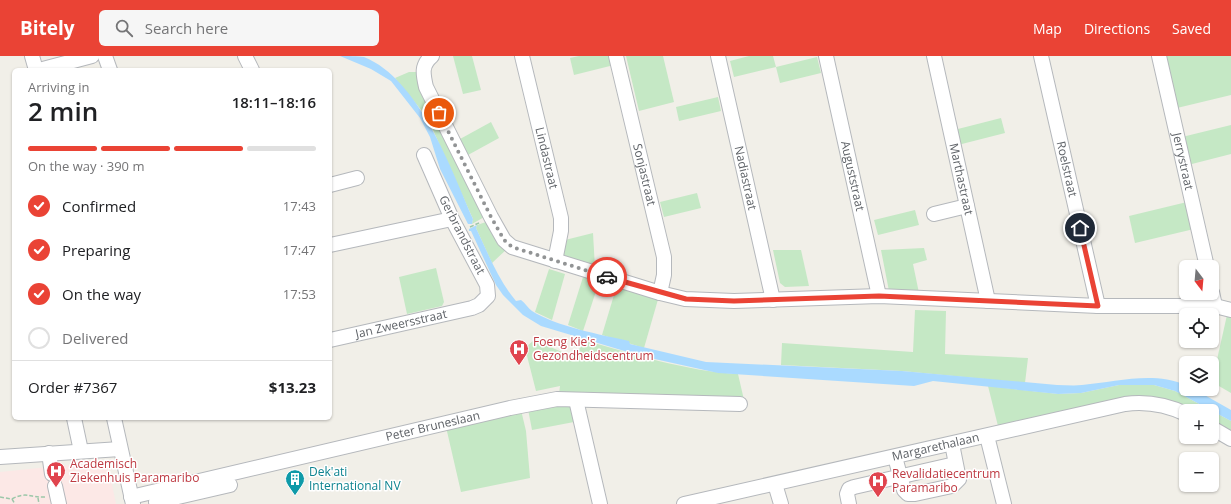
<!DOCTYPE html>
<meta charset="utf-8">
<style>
:root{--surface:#fff;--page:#f6f6f6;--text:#202124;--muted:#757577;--line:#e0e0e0;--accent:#ea4335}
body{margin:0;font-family:"Open Sans",sans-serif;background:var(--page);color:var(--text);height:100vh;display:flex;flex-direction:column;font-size:15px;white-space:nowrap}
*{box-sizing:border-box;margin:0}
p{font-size:13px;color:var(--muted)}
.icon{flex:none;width:22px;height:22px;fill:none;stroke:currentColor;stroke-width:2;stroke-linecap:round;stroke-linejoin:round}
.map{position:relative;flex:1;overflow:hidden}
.panel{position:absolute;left:12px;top:12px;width:320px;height:352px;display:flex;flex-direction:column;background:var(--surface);border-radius:6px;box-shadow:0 1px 3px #0004}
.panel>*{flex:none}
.needle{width:26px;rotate:164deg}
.controls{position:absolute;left:1179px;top:204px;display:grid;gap:8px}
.controls a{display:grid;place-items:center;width:40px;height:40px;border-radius:6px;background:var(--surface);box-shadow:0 1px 3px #0004;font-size:20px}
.pin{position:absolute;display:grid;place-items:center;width:34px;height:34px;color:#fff;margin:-17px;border:2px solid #fff;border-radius:50%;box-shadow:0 1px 4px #0007}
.courier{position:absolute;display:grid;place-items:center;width:40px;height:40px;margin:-20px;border:3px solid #ea4335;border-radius:50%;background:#fff;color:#222;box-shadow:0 1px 5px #0007}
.summary em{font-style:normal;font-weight:600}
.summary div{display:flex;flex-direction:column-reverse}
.summary{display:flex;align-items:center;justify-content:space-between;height:68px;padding:0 16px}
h1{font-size:26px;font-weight:600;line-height:30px}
.bar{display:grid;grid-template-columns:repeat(4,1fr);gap:6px 4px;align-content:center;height:48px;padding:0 16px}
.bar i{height:5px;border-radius:3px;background:var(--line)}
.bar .current{background:var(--accent)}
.bar p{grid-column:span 4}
.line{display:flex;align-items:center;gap:10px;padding:0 16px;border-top:1px solid var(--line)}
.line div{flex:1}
ol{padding:0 16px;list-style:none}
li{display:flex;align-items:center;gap:12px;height:44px}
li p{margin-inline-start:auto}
li .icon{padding:4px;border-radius:50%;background:var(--accent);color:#fff;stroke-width:4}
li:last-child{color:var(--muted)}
li i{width:22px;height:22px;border:2px solid var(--line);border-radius:50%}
header{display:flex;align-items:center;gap:24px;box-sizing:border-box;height:56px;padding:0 20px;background:var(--accent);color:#fff}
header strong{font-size:19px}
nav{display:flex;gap:22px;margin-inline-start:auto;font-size:14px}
.search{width:280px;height:36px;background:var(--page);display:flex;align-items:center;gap:10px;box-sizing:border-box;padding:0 14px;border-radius:6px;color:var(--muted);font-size:15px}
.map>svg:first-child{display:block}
</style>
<header>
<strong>Bitely</strong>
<div class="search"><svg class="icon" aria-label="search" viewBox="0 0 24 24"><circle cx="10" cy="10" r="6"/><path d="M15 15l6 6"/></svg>Search here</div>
<nav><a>Map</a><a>Directions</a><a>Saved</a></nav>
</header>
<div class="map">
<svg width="1231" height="448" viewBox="0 0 1231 448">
<rect width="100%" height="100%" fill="#f1efe8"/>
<!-- medical -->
<polygon fill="#fce8e6" points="107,405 116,448 0,448 0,416"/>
<!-- green -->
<g fill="#c5e8c5">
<polygon points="453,0 472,0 481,34 463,38"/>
<polygon points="579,0 612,0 614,9 574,19 570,2"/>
<polygon points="626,0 663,0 674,46 639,55"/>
<polygon points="749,0 773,0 776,11 817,1 821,17 780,27 776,11 734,21 730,5"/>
<polygon points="1165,0 1231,0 1231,39 1177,52"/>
<polygon points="409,16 418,16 486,160 472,168 473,163 433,74 422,55 395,22"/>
<polygon points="718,41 721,55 679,65 676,51"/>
<polygon points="1001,62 1005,77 958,89 954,74"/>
<polygon points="491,66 499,82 468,99 460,83"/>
<polygon points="1231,69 1231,98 1188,109 1182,81"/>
<polygon points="697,137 701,152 664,161 660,146"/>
<polygon points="1187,146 1194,173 1135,187 1129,160"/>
<polygon points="915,154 919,169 878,179 874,164"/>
<polygon points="489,165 508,192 492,207 476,172 477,169"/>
<polygon points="593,177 595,212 561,201 561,185"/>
<polygon points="924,192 927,204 913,208 919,237 889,235 881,194"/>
<polygon points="773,194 801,194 809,230 785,231 780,227"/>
<polygon points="436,212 444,246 442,250 407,258 399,221"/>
<polygon points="549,213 565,218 552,264 535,256"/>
<polygon points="583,221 599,226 583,275 568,269"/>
<polygon points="617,229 659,240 644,292 602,279"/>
<polygon points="915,254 946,255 945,298 1028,302 1025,327 902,315 781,309 782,287 913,296"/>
<polygon points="1227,259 1231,260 1231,337 1212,326"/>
<path d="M534 284 576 302 583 284C634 298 685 315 738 318L744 344 559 338 560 330 536 335 525 292Z"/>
<polygon points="1119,329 1154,329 1175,335 1231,365 1231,378 1212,368 1212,355 1188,355 1169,347 999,374 988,330 1058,338 1081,337"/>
<polygon points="555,347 570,350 574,366 532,374 528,353"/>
<polygon points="521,354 526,375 530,422 461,436 446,371"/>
</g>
<!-- water -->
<g fill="#aadaff">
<path d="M340 0C347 0 358 0 364 1 419 23 451 112 473 163L472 168H468L440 113 430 81 420 62 391 25 371 13Z"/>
<path d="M477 169 476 172C488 197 498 224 516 245L521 244C525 247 528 252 532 255 555 270 602 279 629 285L630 288 706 306 902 315 1057 329C1065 329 1074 330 1082 329 1117 326 1152 315 1186 329V333H1194L1231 354V365L1175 335 1154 329H1119L1081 337 1058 338 933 325 914 330 718 317 641 300 541 270 523 259 503 239 496 229 471 175H469V173Z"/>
</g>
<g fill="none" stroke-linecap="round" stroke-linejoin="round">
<defs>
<g id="minor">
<polyline points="32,0 36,14"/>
<polyline points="105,0 110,14"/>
<polyline points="245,0 252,14"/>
<path d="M432 0C421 9 423 18 426 31L491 161 504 184 512 191 660 237 685 243 734 245 879 240 1098 250H1215L1231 254"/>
<path id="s1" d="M522 0 561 162V175L555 205"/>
<path id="s2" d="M616 0 664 201V219L660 237"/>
<path id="s3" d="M718 0 773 244"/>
<path id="s4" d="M826 0 879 240"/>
<path id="s5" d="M934 0 988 245"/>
<path id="s6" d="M1041 0 1098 250"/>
<path id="s7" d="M1159 0 1207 211"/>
<polyline points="39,14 92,0"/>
<polyline points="330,129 357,122"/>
<polyline points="934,158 967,150"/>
<polyline points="330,189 452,163"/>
<polyline points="1212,236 1215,250"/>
<path id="s8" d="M330 284 472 252 479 249 488 240 487 229 452 163 424 99"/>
<polyline points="576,344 600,448"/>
<polyline points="74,362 81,395"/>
<polyline points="114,362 133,448"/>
<polyline points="1212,372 1231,383"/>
<polyline points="987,380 1004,448"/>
<polyline points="49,397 52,418"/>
<polyline points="0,401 120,393"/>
<polyline points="895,401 904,434 908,438 915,438 952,430 959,423 952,388"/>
<polyline points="775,428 781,448"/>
<polyline points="55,430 59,448"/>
<path id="s9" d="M131 441 510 352 557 343 740 348"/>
<polyline points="156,446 230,429"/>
<path id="s10" d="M684 448 1125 348C1147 345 1167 349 1186 358"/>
<polyline points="849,448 847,438 849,433 854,431 955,408"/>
</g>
</defs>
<!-- minor casing -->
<use href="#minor" stroke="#b5b8bc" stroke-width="16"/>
<!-- path -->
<g stroke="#9cc7a9" stroke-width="1.5" stroke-dasharray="4 2" stroke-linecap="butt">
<polyline points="470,171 481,166"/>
<polyline points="0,441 12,443 15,448"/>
<polyline points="38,442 39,448"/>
<path d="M12 443C26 435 31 442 45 441"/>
</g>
<!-- minor -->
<use href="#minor" stroke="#fff" stroke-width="14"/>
</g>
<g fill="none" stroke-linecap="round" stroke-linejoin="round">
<!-- done -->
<polyline stroke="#929495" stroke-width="4" stroke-dasharray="0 7.2" points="439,57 491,161 504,184 512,191 607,221"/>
<!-- route -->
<polyline stroke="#ea4335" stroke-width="5" points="607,221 686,243 734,245 879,240 1098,250 1080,172"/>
</g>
<!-- icons -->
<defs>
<symbol id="hospital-pin" viewBox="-11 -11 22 30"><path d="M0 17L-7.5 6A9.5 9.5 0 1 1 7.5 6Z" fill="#e0444e" stroke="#fff"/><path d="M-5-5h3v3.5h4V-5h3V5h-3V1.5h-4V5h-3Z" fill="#fff"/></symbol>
<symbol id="building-pin" viewBox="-11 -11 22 30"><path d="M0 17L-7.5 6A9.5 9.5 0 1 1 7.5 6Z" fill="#0f9aa8" stroke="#fff"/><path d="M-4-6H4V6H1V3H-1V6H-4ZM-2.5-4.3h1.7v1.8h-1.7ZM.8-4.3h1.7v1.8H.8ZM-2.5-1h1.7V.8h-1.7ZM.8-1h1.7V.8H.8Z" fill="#fff"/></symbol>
</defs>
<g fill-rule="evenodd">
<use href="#hospital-pin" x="508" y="282" width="22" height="30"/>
<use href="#hospital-pin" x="45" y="404" width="22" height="30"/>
<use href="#building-pin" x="284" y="412" width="22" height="30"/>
<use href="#hospital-pin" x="867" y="414" width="22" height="30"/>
</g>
<g text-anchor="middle" stroke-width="3" stroke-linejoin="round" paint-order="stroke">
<!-- street labels -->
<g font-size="12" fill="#5f6368" stroke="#fff">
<text dy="4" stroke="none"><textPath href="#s1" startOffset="105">Lindastraat</textPath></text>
<text dy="4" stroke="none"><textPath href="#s7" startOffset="108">Jerrystraat</textPath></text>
<text dy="4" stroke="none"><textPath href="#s6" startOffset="116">Roelstraat</textPath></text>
<text dy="4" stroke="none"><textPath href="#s2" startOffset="122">Sonjastraat</textPath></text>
<text dy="4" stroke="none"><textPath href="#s4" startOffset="123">Auguststraat</textPath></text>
<text dy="4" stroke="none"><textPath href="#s3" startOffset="125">Nadiastraat</textPath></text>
<text dy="4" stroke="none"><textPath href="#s5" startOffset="126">Marthastraat</textPath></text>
<text transform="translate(462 179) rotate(63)" y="4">Gerbrandstraat</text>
<text dy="4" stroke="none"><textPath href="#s8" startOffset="73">Jan Zweersstraat</textPath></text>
<text dy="4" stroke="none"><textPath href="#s9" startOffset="310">Peter Bruneslaan</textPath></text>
<text dy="4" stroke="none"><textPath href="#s10" startOffset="258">Margarethalaan</textPath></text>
</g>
<!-- health labels -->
<g font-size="12" fill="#be3a42" stroke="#fff" text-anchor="start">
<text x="533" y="290">Foeng Kie's<tspan x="533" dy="14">Gezondheidscentrum</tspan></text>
<text x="70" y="412">Academisch<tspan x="70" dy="14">Ziekenhuis Paramaribo</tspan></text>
<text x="892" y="422">Revalidatiecentrum<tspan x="892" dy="14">Paramaribo</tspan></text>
</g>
<!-- culture labels -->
<g font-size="12" fill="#0d838f" stroke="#fff" text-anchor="start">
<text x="309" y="420">Dek'ati<tspan x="309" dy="14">International NV</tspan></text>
</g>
</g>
</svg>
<div class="controls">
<a><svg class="needle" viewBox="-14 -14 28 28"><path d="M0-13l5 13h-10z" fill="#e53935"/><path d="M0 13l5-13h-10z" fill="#757577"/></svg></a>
<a><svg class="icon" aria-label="locate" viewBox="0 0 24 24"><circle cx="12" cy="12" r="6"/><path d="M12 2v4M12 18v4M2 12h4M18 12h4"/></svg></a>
<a><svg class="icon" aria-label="layers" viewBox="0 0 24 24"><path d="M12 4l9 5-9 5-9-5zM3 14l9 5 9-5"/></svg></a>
<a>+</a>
<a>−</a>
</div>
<div class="pin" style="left:439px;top:57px;background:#ea580c"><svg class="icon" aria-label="bag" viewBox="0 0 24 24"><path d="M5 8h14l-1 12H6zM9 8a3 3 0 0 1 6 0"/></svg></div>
<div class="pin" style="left:1080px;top:172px;background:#1f2937"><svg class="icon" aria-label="home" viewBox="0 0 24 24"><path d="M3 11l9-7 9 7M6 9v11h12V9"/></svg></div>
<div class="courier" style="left:607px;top:221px"><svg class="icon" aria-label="car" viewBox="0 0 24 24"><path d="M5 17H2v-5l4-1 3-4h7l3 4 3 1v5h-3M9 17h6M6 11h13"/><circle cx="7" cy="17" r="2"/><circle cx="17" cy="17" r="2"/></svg></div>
<section class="panel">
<div class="summary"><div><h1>2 min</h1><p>Arriving in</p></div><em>18:11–18:16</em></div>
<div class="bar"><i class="current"></i><i class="current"></i><i class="current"></i><i></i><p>On the way · 390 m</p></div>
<ol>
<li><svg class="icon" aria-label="check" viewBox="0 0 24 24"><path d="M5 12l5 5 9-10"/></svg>Confirmed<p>17:43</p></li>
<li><svg class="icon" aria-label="check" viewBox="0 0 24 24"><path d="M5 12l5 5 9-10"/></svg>Preparing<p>17:47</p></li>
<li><svg class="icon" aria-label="check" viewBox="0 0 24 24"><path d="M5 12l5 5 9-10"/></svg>On the way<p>17:53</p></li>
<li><i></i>Delivered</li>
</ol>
<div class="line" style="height:52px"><div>Order #7367</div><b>$13.23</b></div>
</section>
</div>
